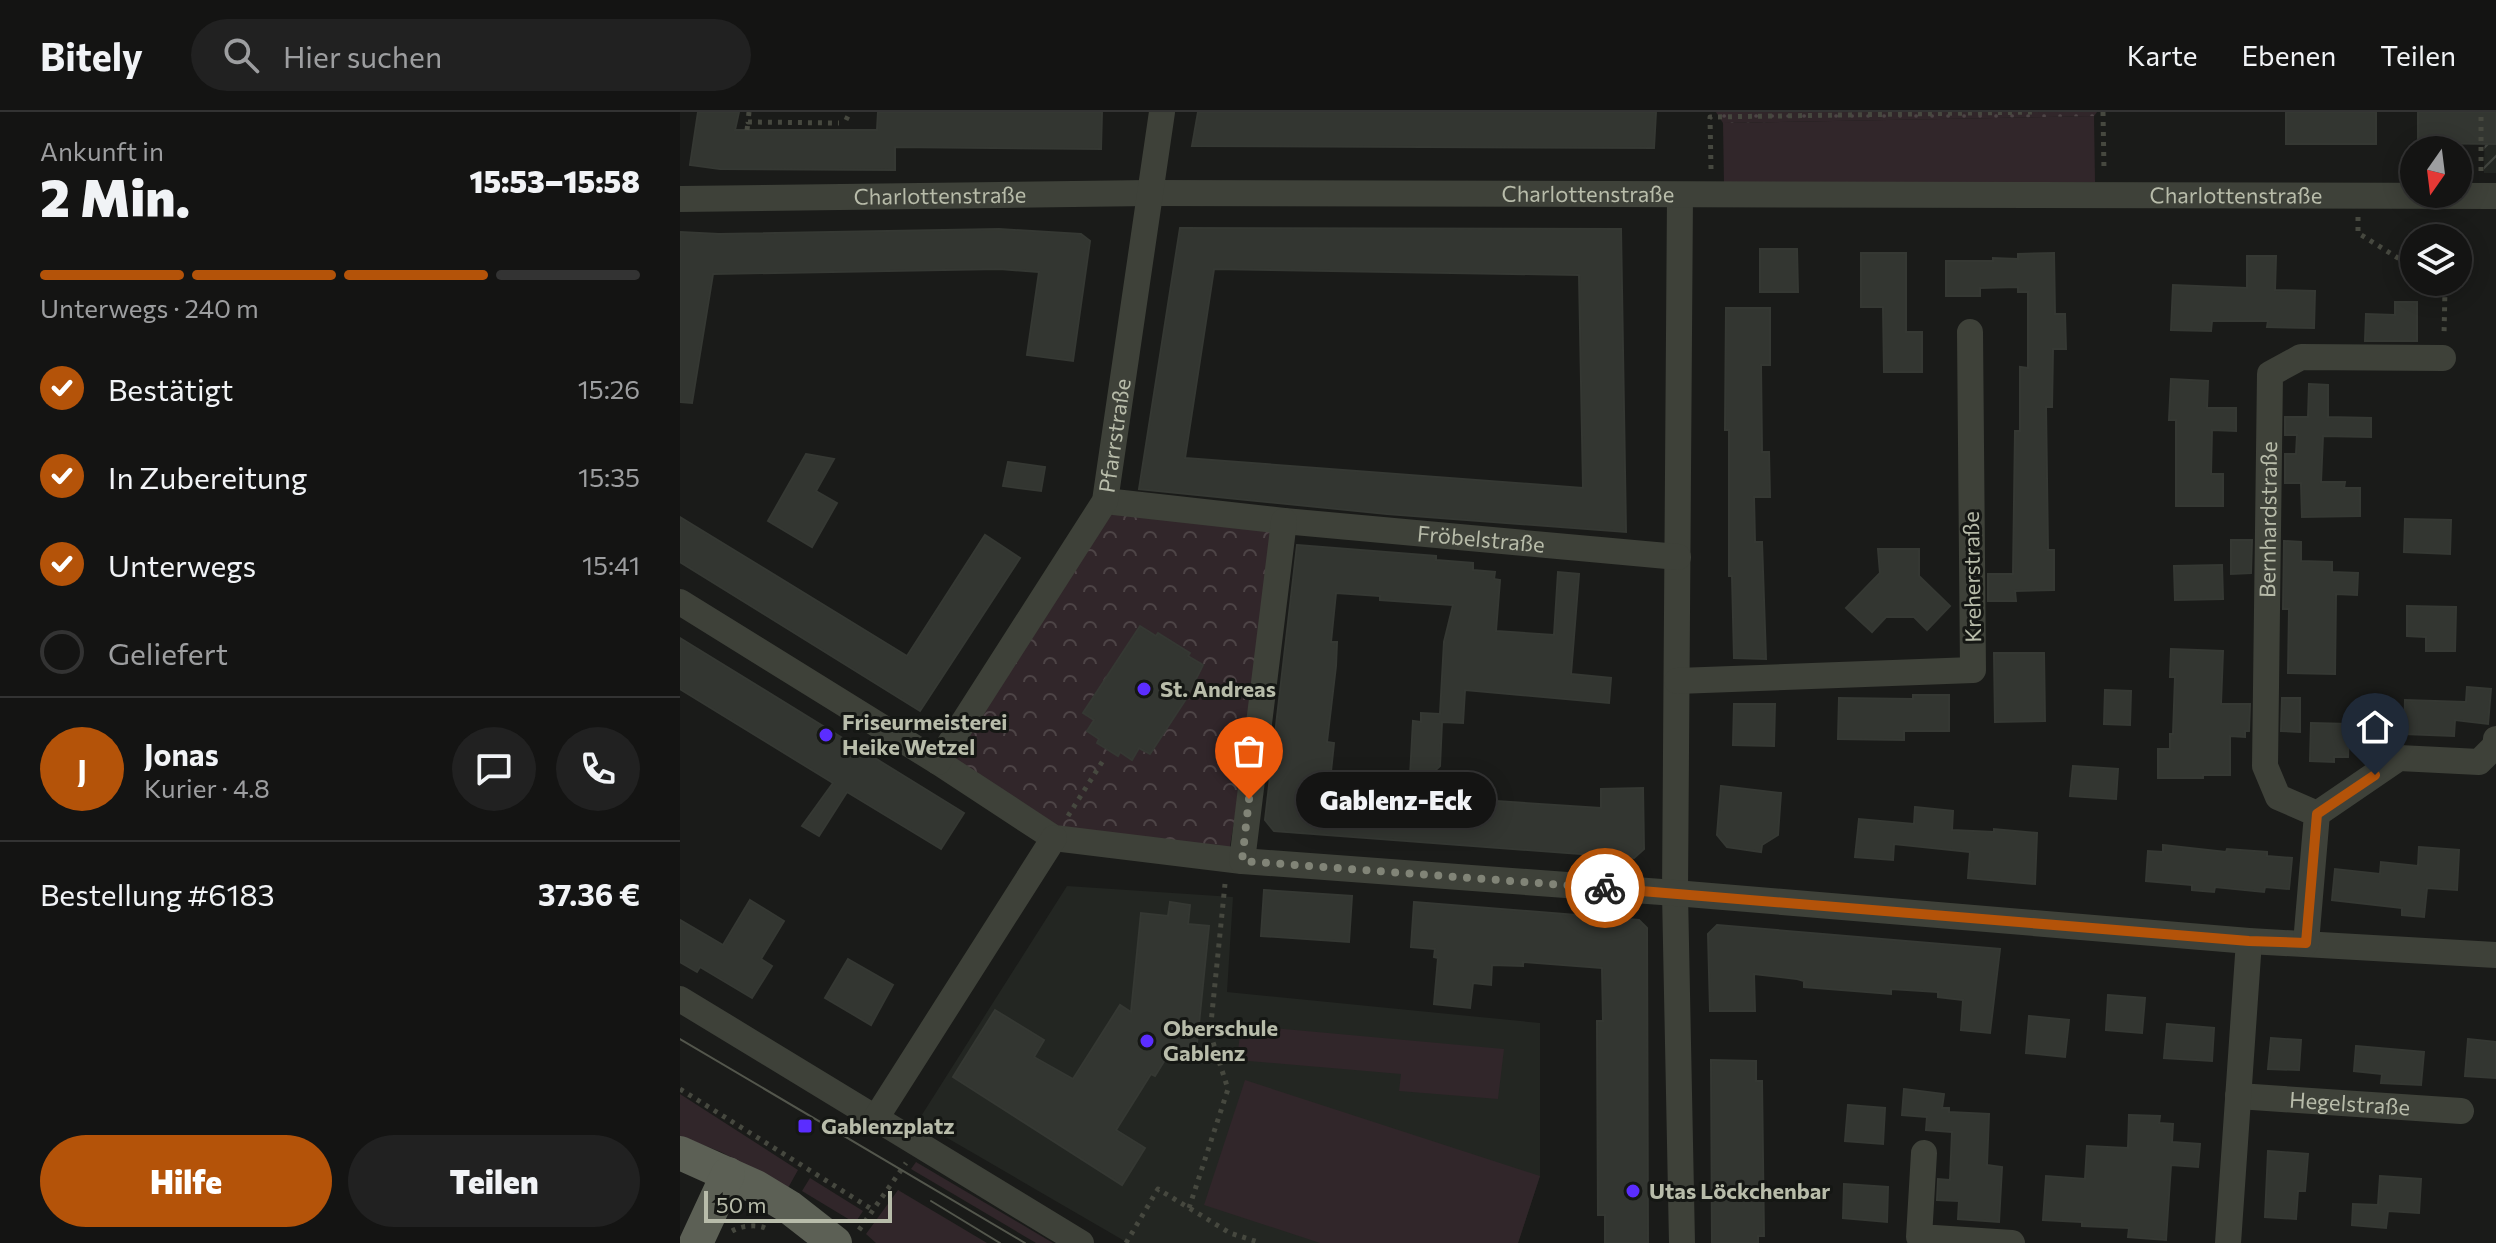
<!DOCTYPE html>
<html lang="de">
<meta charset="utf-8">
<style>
:root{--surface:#141413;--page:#212121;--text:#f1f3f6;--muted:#9d9ea0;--line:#333;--accent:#b45309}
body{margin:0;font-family:Commissioner,sans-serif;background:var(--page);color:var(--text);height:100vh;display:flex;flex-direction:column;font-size:30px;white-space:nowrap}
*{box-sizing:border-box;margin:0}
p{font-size:26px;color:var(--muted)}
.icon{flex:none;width:44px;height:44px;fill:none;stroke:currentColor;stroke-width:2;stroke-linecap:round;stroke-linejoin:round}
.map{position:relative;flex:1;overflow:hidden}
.sheet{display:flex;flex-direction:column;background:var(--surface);width:680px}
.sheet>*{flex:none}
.needle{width:52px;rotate:194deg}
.tools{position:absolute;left:1720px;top:24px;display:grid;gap:16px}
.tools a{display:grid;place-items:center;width:72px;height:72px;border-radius:50%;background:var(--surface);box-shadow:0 4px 20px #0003,0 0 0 2px var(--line);font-size:40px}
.scale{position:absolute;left:24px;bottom:20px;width:188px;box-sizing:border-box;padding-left:8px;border:4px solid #b8bcaa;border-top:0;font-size:22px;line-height:28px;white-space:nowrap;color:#b8bcaa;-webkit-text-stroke:6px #151714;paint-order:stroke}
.pin{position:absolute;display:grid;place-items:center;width:68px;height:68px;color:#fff;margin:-82px -34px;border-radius:50% 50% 50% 0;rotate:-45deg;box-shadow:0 0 8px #0007}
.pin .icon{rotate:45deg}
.courier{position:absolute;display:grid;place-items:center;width:80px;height:80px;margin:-40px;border:6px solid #b45309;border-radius:50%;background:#fff;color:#222;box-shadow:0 2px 10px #0007}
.bubble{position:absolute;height:56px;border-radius:28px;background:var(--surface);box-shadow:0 4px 20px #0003,0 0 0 2px var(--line);font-size:26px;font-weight:800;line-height:56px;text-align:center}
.head em{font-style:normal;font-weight:800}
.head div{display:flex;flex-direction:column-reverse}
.head{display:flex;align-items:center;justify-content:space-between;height:136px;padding:0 40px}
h1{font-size:52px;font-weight:800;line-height:60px}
.bar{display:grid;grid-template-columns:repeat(4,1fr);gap:12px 8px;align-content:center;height:96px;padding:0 40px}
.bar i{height:10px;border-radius:6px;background:var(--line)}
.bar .on{background:var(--accent)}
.bar p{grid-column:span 4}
.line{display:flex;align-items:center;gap:20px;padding:0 40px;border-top:2px solid var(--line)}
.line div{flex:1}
.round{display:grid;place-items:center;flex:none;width:84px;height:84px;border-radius:42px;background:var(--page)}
ol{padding:0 40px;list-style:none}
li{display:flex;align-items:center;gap:24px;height:88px}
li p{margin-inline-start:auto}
li .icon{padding:8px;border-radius:50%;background:var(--accent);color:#fff;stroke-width:4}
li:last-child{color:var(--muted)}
li i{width:44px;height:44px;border:4px solid var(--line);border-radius:50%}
.cta{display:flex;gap:16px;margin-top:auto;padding:16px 40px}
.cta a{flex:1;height:92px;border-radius:48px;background:var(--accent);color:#fff;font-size:32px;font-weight:800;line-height:92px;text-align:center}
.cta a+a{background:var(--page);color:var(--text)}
header{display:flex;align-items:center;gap:48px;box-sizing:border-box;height:112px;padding:0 40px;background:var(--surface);border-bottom:2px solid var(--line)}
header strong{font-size:38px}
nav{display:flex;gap:44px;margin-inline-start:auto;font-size:28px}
.search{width:560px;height:72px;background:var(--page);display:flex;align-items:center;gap:20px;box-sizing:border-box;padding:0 28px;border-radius:44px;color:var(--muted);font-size:30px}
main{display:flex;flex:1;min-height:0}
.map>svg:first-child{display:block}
</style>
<header>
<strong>Bitely</strong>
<div class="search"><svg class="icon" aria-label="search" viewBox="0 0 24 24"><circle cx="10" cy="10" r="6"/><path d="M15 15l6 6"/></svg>Hier suchen</div>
<nav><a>Karte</a><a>Ebenen</a><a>Teilen</a></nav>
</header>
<main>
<section class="sheet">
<div class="head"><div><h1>2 Min.</h1><p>Ankunft in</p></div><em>15:53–15:58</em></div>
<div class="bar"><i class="on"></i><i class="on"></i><i class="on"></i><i></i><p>Unterwegs · 240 m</p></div>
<ol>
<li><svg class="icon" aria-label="check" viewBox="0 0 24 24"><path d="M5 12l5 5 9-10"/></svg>Bestätigt<p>15:26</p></li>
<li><svg class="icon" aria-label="check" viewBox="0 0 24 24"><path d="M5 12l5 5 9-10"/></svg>In Zubereitung<p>15:35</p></li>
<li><svg class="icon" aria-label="check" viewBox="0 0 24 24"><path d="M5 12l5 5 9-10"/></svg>Unterwegs<p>15:41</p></li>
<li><i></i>Geliefert</li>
</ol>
<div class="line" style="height:144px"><b class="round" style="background:var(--accent);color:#fff">J</b><div><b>Jonas</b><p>Kurier · 4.8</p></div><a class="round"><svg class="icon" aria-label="chat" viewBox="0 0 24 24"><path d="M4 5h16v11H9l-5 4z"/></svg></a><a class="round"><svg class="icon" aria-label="phone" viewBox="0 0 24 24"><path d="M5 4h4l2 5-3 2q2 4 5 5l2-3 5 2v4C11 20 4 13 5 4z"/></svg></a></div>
<div class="line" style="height:104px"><div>Bestellung #6183</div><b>37.36 €</b></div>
<div class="cta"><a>Hilfe</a><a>Teilen</a></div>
</section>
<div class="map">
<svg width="1816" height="1131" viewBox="0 0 1816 1131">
<defs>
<pattern id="industrial-furrows" width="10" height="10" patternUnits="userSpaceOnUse" patternTransform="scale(2)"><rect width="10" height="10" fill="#232622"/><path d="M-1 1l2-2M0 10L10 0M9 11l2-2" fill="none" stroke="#41443f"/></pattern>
<pattern id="park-crowns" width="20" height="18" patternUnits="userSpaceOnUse" patternTransform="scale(2)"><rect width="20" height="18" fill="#31262a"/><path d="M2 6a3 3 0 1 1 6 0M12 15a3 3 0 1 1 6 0" fill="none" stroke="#4d4446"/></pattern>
<pattern id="garden-dots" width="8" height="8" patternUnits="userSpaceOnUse" patternTransform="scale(2)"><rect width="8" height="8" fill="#31262a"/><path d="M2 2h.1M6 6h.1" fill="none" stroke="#4d4446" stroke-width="1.8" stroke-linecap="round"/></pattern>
</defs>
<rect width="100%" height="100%" fill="#1a1b19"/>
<!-- built -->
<polygon fill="#232622" points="387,774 553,785 547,880 860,911 860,1064 838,1131 448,1131 238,1009"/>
<!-- industrial -->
<polygon fill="url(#industrial-furrows)" points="1805,0 1816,0 1816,61 1804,61"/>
<!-- grass -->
<g fill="#31262a">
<polygon points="1414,4 1415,70 1044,73 1043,11"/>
<polygon points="561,913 824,937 818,987 719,979 721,962 557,948"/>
<polygon points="565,968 860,1064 838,1131 640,1131 524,1093"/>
<polygon points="0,982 118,1058 108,1076 41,1040 0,1024"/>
<polygon points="236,1050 373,1131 356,1131 231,1057"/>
<polygon points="130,1066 183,1099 175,1111 122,1079"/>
<polygon points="218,1078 307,1131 196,1131 186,1122"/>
</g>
<!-- park -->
<polygon fill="url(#park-crowns)" points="425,389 604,409 548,746 374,726 258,650"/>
<!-- garden -->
<polygon fill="url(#garden-dots)" points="1036,0 1417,0 1414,4 1043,11"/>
<!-- building -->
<g fill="#333631" stroke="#353833" stroke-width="2" fill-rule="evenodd">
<polygon points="18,0 59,0 55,18 197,18 198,0 422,0 421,37 215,35 215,58 40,57 10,53"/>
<polygon points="518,0 976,0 974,36 512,34"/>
<rect x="1606" y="0" width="90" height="32"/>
<polygon points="1738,0 1816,0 1816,32 1738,31"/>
<path d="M500 116 941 117 946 420 707 402 459 377ZM534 157 899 163 903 376 505 346Z"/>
<polygon points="319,117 401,122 410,129 393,249 347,243 359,160 320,157 33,162 12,291 0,290 0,120 39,122"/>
<polygon points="1080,137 1117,137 1118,180 1080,180"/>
<polygon points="1181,141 1226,141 1226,220 1242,220 1242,260 1204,260 1203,195 1181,195"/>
<polygon points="1374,141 1375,202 1385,202 1386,237 1373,237 1372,295 1366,295 1368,438 1374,438 1374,478 1335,479 1336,489 1308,489 1308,462 1333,462 1335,319 1340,319 1340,255 1348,256 1348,180 1338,180 1338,175 1300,176 1300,184 1266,184 1266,149 1313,149 1313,146 1338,147 1338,142"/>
<polygon points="1567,144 1596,144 1595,178 1635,179 1634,216 1587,215 1588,209 1532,209 1531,219 1491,218 1493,173 1567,176"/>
<polygon points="1715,190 1737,190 1737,229 1685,229 1686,202 1715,203"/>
<polygon points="1046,196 1090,196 1090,253 1081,253 1082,340 1089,340 1090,385 1074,385 1075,430 1082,430 1086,547 1054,546 1052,464 1049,464 1049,318 1045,318"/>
<polygon points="1491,267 1528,269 1527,296 1556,296 1556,319 1532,318 1531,362 1543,362 1543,394 1496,394 1496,308 1489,308"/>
<polygon points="1629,272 1648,273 1648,305 1691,306 1691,325 1643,324 1641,370 1665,370 1664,376 1680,376 1680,404 1622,405 1621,371 1605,371 1605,342 1616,342 1617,323 1605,323 1605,305 1628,305"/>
<polygon points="126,342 154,347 136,379 157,391 132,435 88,409"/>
<polygon points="328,350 365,355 361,379 323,374"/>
<polygon points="0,405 227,544 305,423 340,446 240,599 0,450"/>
<polygon points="1725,407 1771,408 1770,442 1724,440"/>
<polygon points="1551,428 1572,428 1571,461 1551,462"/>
<polygon points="1604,429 1621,430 1621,449 1652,450 1652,460 1678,461 1677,483 1656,482 1655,562 1608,561 1609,497 1603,497"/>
<polygon points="617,433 756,444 756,448 793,451 793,458 815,460 814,467 820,468 816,519 874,523 878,460 899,462 891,562 931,566 929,591 785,578 783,611 762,610 760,654 729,683 733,609 741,610 741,601 760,602 764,530 773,493 700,488 700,484 656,481 651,530 657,530 656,554 647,630 654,631 650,669 666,670 665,679 921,696 921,677 963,676 964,737 954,746 594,719 585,708"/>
<polygon points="1198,437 1239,437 1239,464 1270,494 1247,518 1234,505 1206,505 1192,520 1166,496 1200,461"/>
<polygon points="1542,453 1543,487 1495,488 1494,454"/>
<polygon points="1727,494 1776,495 1775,539 1746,539 1746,525 1727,524"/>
<polygon points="460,514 476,524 478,521 510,541 508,544 523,553 506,587 470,642 459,636 452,648 440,640 438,644 417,631 419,627 407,619 414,608 403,601"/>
<polygon points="0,526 284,701 261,737 167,680 139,724 122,714 153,671 0,577"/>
<polygon points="1491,537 1543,539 1541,592 1570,592 1569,619 1565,619 1565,625 1550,624 1550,663 1523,663 1523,666 1478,666 1478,637 1490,637 1490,622 1493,622 1495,565 1490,565"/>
<polygon points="1314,541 1364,541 1365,609 1315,610"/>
<polygon points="1787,575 1811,577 1808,612 1775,608 1774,624 1724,622 1725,588 1786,590"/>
<polygon points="1425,578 1451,579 1450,613 1424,612"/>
<polygon points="1233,583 1269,583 1269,619 1224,619 1224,628 1158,627 1159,586 1233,587"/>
<polygon points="1602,586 1620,586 1620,620 1601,619"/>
<polygon points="1054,592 1095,592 1094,634 1053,633"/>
<polygon points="1631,611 1669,612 1668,645 1654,645 1654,650 1630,649"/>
<polygon points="1393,654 1438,657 1436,687 1390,684"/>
<polygon points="1041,674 1101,681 1098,723 1082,733 1081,740 1047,735 1037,723"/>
<polygon points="1235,695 1273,699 1272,718 1314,720 1314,717 1357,721 1355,772 1288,766 1290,740 1214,732 1213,748 1175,745 1179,707 1234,712"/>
<polygon points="1483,733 1546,740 1547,737 1587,740 1587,744 1612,746 1609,777 1585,775 1584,780 1535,775 1534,780 1512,778 1512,773 1466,769 1468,739 1483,740"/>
<polygon points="1739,735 1779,738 1777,778 1747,776 1744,805 1722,803 1722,796 1652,788 1655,757 1700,762 1701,750 1738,754"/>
<polygon points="584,778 672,784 669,830 581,824"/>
<polygon points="70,788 104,809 81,847 92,854 72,886 20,855 17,860 0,850 0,808 43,833"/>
<polygon points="490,790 510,793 508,812 529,814 517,931 514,940 491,938 475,964 471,962 436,1018 465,1036 442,1073 273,965 315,898 364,928 354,945 393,967 440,893 451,900 461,801 488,804"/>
<polygon points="734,790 959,808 967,816 968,1131 925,1131 925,1103 918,1103 917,909 923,909 922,856 843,850 843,854 812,853 811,873 793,871 790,896 754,892 758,846 754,845 755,837 731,835"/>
<polygon points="1037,813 1320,837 1310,921 1281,918 1283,888 1258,885 1258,880 1211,877 1211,882 1124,875 1124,869 1117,867 1074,862 1075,899 1030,899 1028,822"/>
<polygon points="168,847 213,873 191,913 145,886"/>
<polygon points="1428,883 1465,886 1462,921 1426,918"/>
<polygon points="1349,904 1389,908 1385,945 1346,941"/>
<polygon points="1487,912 1534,916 1532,949 1484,946"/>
<polygon points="1591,926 1621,928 1619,958 1588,957"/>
<polygon points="1788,927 1816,930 1816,966 1785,964"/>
<polygon points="1676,934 1744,940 1741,973 1701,971 1702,962 1674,959"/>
<polygon points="1031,948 1076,949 1076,969 1082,969 1084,1124 1078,1124 1078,1131 1032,1131"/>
<polygon points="1224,977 1264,982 1262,996 1269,996 1269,1000 1309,1002 1307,1053 1322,1055 1319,1110 1278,1107 1279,1089 1257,1088 1258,1067 1270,1068 1272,1020 1246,1018 1247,1005 1222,1003"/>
<polygon points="1168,993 1205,996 1203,1032 1165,1029"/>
<polygon points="1449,1003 1480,1004 1479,1011 1493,1012 1492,1030 1520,1032 1518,1055 1491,1053 1486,1128 1448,1125 1449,1116 1402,1114 1402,1110 1363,1108 1366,1064 1405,1067 1407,1034 1448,1036"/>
<polygon points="1588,1039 1628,1042 1625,1079 1618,1079 1616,1107 1585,1105"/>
<polygon points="1700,1064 1741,1067 1739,1101 1708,1099 1706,1116 1672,1113 1673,1092 1698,1093"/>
<polygon points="1164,1072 1208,1075 1207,1110 1163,1106"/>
</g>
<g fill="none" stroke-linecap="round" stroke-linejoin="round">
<!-- path -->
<g stroke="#46483f" stroke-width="5" stroke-dasharray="4 6" stroke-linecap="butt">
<polyline points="69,0 68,10 159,11"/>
<polyline points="1423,0 1424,58"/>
<polyline points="166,8 170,0"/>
<polyline points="67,18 68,10"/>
<polyline points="1031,57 1030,5 1358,0"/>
<polyline points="1801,59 1801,0"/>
<polyline points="1678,105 1678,121 1734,156"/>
<polyline points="1756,170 1765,176 1764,224"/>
<polyline points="388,704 424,647"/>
<polyline points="0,977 193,1098"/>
<polyline points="509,1096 548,977 530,921 545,772"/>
<polyline points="179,1118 226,1051"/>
<path d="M52 1119C61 1114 76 1112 85 1116"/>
<polyline points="446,1131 478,1077 550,1121 581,1131"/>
</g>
<!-- minor -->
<g stroke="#3e4139" stroke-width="26">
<polyline points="1000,83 995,781 1002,1131"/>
<path id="s1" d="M0 87 469 81 1816 84"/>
<path id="s2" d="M425 389 604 409 998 445"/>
<polyline points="0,490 258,650 374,726 562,749 995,781 1569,829 1816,843"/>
<polyline points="997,569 1293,558 1290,220"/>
<path id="s3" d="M258 650 425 389 482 0"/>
<polyline points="1637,702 1719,646 1799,650 1815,634 1816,627"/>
<polyline points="562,749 604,409"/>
<path id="s4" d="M1626 831 1637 702 1598 685 1585 654 1590 262 1621 245 1763 246"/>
<polyline points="0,887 401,1131"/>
<path id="s5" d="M1558 984 1781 999"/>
<polyline points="196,1006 374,726"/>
<polyline points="1244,1041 1239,1125 1332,1131"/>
<polyline points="1548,1131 1569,829"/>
</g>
<!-- major -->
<g stroke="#5c6055" stroke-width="34">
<polyline points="0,1041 76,1075 109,1095 155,1131"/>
<polyline points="16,1131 48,1062"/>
</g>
<!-- tram -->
<g stroke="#53564c" stroke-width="2">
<polyline points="0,927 345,1131"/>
<polyline points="251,1089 320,1131"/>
</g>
</g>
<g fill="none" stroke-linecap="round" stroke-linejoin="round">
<!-- done -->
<polyline stroke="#818477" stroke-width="8" stroke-dasharray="0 14.4" points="569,687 562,749 925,776"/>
<!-- route -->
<polyline stroke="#b45309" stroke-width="10" points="925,776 1569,829 1626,831 1637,702 1695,663"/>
</g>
<!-- markers -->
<g fill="#5b2dff" stroke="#151714" stroke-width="3">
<circle cx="464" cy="577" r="8"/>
<circle cx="146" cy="623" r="8"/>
<circle cx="467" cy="929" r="8"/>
<rect x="117" y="1006" width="16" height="16" rx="4"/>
<circle cx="953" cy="1079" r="8"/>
</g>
<g text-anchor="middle" stroke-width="6" stroke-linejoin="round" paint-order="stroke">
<!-- street labels -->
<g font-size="22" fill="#b8bcaa" stroke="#151714">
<text dy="8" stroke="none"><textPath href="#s1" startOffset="908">Charlottenstraße</textPath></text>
<text dy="8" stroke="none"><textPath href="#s1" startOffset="260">Charlottenstraße</textPath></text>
<text dy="8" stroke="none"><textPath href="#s1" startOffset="1556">Charlottenstraße</textPath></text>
<text dy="8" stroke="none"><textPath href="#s3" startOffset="376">Pfarrstraße</textPath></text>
<text dy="8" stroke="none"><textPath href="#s4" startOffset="452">Bernhardstraße</textPath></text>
<text dy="8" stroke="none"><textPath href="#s2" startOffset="378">Fröbelstraße</textPath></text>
<text transform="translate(1292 465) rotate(-91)" y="8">Kreherstraße</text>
<text dy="8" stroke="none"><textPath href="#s5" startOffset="112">Hegelstraße</textPath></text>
</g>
<!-- poi labels -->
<g font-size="22" font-weight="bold" fill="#b8bcaa" stroke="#151714" text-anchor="start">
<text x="480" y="585">St. Andreas</text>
<text x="162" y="618">Friseurmeisterei<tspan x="162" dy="25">Heike Wetzel</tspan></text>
<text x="483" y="924">Oberschule<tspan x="483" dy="25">Gablenz</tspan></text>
<text x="141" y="1022">Gablenzplatz</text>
<text x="969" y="1087">Utas Löckchenbar</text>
</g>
</g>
</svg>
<div class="tools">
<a><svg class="needle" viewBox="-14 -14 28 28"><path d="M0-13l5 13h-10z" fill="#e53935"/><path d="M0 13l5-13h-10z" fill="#9d9ea0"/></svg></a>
<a><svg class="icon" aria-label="layers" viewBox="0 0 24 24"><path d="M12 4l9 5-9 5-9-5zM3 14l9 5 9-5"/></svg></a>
</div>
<div class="scale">50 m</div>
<div class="pin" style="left:569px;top:687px;background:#ea580c"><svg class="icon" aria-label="bag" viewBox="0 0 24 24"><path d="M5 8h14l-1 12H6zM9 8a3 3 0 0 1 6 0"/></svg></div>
<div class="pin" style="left:1695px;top:663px;background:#1f2937"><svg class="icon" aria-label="home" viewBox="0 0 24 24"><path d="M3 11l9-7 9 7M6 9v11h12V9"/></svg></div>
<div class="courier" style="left:925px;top:776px"><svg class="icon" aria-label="bike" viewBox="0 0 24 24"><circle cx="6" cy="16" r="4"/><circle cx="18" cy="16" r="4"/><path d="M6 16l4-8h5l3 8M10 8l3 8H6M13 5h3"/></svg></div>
<div class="bubble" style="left:616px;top:660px;width:200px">Gablenz-Eck</div>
</div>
</main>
